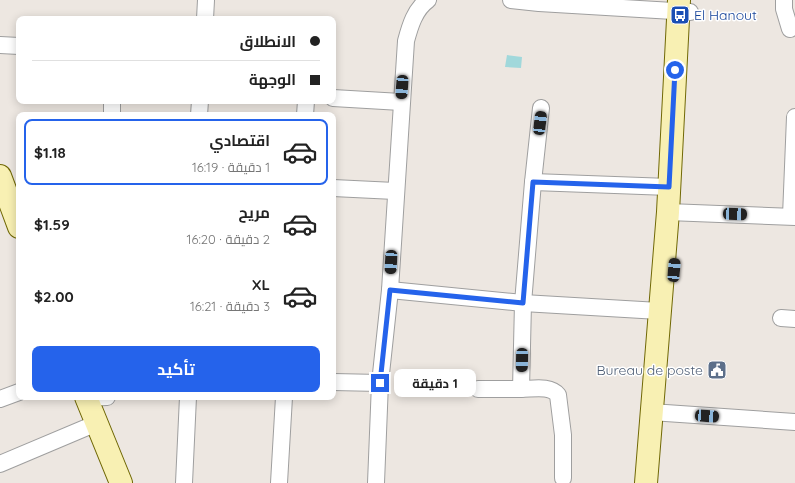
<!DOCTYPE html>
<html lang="ar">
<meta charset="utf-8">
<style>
:root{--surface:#fff;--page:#f6f6f6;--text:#222;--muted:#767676;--line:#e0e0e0;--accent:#2563eb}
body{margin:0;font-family:Quicksand,Cairo,sans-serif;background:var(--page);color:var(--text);direction:rtl;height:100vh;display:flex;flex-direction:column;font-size:15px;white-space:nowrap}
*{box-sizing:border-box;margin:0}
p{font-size:13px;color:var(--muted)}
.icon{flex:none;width:22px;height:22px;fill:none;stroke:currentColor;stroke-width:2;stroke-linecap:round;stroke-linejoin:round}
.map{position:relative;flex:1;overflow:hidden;direction:ltr}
.sheet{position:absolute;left:16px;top:112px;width:320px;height:288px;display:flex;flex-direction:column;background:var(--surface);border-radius:8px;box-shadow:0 2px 10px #0003;direction:rtl}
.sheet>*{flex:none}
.hud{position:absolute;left:16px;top:16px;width:320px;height:88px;border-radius:8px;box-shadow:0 2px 10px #0003;direction:rtl;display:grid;align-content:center;height:88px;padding:0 16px;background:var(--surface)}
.end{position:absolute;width:18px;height:18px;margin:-9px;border:5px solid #2563eb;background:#fff;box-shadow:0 0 0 2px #fff}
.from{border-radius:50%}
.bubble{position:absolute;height:28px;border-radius:8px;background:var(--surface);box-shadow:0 2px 10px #0003;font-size:13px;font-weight:700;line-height:28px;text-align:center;direction:rtl}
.car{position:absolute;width:12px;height:24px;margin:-12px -6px;border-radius:5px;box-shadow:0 0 3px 1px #0007;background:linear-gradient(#222 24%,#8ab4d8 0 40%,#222 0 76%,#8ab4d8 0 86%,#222 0)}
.hud b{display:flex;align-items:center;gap:14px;height:38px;font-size:15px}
.hud b+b{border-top:1px solid var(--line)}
.hud i{width:10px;height:10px;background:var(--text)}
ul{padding:7px 0 0;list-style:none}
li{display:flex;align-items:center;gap:12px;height:66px;margin:0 8px 6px;padding:0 8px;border:2px solid transparent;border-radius:8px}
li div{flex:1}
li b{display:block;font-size:15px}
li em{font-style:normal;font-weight:700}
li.selected{border-color:var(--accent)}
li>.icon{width:36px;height:36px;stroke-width:1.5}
.primary-button{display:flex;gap:8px;margin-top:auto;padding:8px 16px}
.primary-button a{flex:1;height:46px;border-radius:8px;background:var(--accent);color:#fff;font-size:16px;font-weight:700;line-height:46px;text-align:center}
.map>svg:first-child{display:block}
</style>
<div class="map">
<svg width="795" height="483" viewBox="0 0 795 483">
<rect width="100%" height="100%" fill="#ede7e1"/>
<polygon fill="#a1d8db" points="507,55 522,57 521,68 505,67"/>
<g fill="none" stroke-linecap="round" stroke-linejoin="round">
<g stroke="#9f9f9f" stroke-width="18">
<g id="street">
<polyline points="511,0 539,3 690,12"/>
<polyline points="784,0 784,9 790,29"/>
<polyline points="205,19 206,0"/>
<polyline points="0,45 19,46"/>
<polyline points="333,98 401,102"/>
<path d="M541,108L533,182L523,303L521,389C533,389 550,385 558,395L563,435V478"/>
<polyline points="112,115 112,101"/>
<polyline points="199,115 200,101"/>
<polyline points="305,115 306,101"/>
<polyline points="533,182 669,187"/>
<polyline points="333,188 395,191"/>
<polyline points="668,212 795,217"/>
<polyline points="791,216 795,117"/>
<polyline points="390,290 523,303 659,311"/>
<polyline points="781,318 795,319"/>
<polyline points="333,382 380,383"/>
<polyline points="478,389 521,389"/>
<polyline points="86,398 107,397"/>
<polyline points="0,399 19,392"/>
<polyline points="651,412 795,422"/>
<polyline points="0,464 97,423"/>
<polyline points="184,483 188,397"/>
<polyline points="279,483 284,397"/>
<path d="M376,483L380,383L390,290L406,41C410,26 415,9 428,0"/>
</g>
</g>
<g stroke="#706805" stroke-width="24">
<g id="secondary">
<polyline points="0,176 19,227"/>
<polyline points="86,397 121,483"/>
<polyline points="646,483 668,212 679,0"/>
</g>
</g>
<use href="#street" stroke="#fff" stroke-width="16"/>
<use href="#secondary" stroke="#f8f0b3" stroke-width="22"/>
</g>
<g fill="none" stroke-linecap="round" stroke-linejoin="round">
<polyline stroke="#2563eb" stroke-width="5" points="380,383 390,290 523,303 533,182 669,187 675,70"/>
</g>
<defs>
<g id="bus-square" transform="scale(1)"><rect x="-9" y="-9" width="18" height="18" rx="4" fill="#1a4fb4" stroke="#fff"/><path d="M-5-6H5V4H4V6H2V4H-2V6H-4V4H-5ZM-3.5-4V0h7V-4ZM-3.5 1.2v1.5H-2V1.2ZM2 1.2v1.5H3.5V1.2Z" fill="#fff"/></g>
<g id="civic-square" transform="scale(1)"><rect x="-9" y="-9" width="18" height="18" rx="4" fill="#5c6f8a" stroke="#fff"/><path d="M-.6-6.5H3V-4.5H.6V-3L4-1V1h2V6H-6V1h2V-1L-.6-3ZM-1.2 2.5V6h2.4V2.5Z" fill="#fff"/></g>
</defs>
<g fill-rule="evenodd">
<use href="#bus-square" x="680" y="15"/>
<use href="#civic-square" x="717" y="370"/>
</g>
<g text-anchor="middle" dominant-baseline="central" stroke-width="3" stroke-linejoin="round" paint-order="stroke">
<g font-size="14" fill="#164399" stroke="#fff" text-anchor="start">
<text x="694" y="15">El Hanout</text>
</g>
<g font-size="14" fill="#4e5e75" stroke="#fff" text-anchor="end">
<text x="703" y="370">Bureau de poste</text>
</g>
</g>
</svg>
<i class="end from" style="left:675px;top:70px"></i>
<i class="end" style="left:380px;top:383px"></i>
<div class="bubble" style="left:394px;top:369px;width:82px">1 دقيقة</div>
<i class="car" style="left:402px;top:87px;rotate:184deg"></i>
<i class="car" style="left:540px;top:123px;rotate:7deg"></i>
<i class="car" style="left:735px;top:214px;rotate:92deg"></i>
<i class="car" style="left:391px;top:262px;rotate:183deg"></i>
<i class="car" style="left:674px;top:270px;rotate:5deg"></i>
<i class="car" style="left:522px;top:360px;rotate:181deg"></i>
<i class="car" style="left:707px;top:416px;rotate:94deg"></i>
<div class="hud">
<b><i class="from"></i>الانطلاق</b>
<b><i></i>الوجهة</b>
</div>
<section class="sheet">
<ul>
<li class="selected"><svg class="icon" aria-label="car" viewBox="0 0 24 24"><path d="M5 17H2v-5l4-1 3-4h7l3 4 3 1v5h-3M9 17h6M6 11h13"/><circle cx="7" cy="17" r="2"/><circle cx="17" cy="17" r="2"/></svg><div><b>اقتصادي</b><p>1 دقيقة · 16:19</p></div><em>$1.18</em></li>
<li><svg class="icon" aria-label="car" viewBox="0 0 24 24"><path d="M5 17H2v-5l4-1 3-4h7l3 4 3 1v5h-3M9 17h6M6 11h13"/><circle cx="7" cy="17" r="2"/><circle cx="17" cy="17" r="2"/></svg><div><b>مريح</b><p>2 دقيقة · 16:20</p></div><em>$1.59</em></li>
<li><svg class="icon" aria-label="car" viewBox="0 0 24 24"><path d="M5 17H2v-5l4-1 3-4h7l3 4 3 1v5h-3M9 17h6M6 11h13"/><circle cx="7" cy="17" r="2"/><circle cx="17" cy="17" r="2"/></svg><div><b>XL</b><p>3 دقيقة · 16:21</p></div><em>$2.00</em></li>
</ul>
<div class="primary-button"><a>تأكيد</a></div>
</section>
</div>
